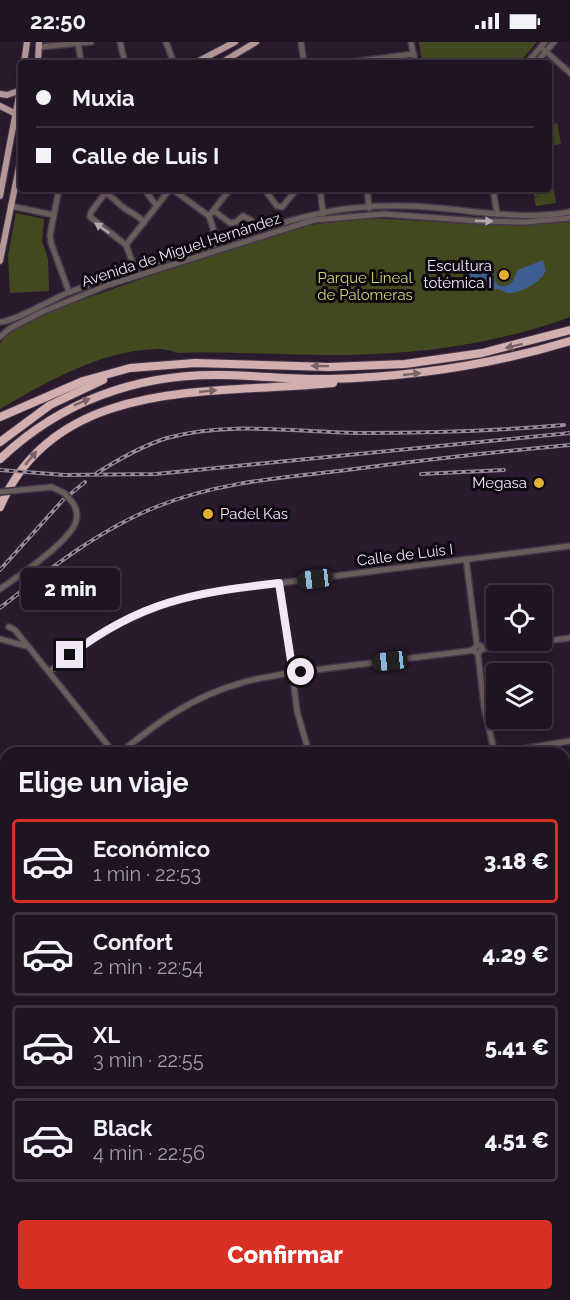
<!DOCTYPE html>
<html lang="es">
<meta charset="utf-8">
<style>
:root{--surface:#1f1422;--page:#2c212f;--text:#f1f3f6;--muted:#a19ea5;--line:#3c3340;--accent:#d93025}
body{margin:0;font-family:Raleway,sans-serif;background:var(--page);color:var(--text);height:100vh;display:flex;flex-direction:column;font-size:22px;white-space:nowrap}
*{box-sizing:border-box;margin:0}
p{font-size:20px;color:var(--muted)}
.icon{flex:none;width:33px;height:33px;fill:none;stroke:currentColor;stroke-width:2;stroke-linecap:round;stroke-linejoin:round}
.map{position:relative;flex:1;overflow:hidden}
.sheet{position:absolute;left:0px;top:705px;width:570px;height:554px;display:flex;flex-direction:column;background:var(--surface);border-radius:18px 18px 0 0;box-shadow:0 3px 15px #0003,0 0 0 2px var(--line)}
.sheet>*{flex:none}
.banner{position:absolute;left:18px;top:18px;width:534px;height:132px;border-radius:6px;box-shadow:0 3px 15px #0003,0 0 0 2px var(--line);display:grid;align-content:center;height:132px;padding:0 18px;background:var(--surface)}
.tools{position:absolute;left:486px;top:543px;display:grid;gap:12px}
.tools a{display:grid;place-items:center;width:66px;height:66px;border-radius:6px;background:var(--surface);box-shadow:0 3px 15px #0003,0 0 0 2px var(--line);font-size:30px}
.end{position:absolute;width:27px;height:27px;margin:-14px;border:8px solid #f2e7f5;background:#111;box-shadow:0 0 0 3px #111}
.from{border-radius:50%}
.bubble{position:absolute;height:42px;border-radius:6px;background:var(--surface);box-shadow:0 3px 15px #0003,0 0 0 2px var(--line);font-size:20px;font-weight:800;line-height:42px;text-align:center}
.car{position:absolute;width:18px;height:36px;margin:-18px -9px;border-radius:8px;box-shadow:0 0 4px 2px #0007;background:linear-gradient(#222 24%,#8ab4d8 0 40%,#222 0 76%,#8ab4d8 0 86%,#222 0)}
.banner b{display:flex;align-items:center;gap:21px;height:57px;font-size:22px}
.banner b+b{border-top:2px solid var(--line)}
.banner i{width:15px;height:15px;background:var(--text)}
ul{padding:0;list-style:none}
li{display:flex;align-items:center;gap:18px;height:84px;margin:0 12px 9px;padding:0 6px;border:3px solid var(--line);border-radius:6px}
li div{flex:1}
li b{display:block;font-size:22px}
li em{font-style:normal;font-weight:800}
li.current{border-color:var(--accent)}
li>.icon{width:54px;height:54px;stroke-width:1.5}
h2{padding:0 18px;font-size:27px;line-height:72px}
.primary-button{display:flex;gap:12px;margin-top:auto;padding:12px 18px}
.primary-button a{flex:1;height:69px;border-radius:6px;background:var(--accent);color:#fff;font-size:24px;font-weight:800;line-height:69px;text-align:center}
.status{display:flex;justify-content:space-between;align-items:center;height:42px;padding:0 30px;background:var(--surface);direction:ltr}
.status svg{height:16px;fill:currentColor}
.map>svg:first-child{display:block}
</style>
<div class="status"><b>22:50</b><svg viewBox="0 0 49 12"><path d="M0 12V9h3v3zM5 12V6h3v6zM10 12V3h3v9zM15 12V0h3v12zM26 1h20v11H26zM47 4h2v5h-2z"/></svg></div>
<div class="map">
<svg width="570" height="1258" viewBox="0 0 570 1258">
<rect width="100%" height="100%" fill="#291a2e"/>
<g fill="#42491f">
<polygon points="419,0 537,0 519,21 422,21"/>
<polygon points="557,81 561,102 549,104 549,83"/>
<polygon points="549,131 551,131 556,161 536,164 534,156 542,154 534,155 533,147 549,147"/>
<polygon points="16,171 44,177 42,199 48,217 49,249 10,251 8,213"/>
<path d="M363,176L508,183L570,179V275C500,301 423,312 349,313C292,314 235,309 178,311C171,309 163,306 156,307C99,309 47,340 0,367V302L6,293L17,286L53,268L144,236L303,184Z"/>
</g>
<path fill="#3e5e92" d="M543,218C544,222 547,228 544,232C539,241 521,250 511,251C506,252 503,248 497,247C486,246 475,252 465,244L468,232L482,223L493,225C493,238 496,250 512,241L518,228Z"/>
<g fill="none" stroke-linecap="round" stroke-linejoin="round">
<g stroke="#45374a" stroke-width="8">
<g id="minor">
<polyline points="78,0 81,21"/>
<polyline points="120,0 125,21"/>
<polyline points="166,0 174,21"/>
<polyline points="301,0 304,21"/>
<polyline points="411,0 415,21"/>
<polyline points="39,5 91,0"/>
<polyline points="541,5 570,31"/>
<polyline points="344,21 414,12"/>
<polyline points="527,21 545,0"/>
<polyline points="536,21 554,0"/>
<polyline points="59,147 50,193 51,201 69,250"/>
<polyline points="108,147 91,170 90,175 126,203 170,147"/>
<polyline points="144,147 156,163"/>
<polyline points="172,147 209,174 230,147"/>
<polyline points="264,147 277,164 282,165 297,147"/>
<polyline points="320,147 323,172"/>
<polyline points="367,147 369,166"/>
<polyline points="493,147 497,172"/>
<path d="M105,151C114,155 117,161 124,166C132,172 139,173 144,181"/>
<polyline points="11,164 54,173"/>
<polyline points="214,169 230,181 236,180 243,174 251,178"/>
<polyline points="209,174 218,201"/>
<polyline points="126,203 135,227"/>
<path d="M0,280C15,280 53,256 70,250C118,231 168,217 217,202C249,192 280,180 313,173C351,163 400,162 439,166C482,170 526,178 570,170"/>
<polyline points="0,295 9,287 42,270 108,243 314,178 384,172 479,179 525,180 570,176"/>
<polyline points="21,448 52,445 64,451"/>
<polyline points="466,517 477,603"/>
<polyline points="279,541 292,625"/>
<path d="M0,547C19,534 71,499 76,479C78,472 76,466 73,461"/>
<polyline points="9,585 15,588 114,711"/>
<polyline points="0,597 26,604"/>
<polyline points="473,608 478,612 482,607 570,596"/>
<polyline points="478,612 484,665 494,708"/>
<path d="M49,630C99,589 145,563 210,550L570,504"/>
<polyline points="298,630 468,609 473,608 477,603 481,604 482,607"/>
<polyline points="293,636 297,669 309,711"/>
<path d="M120,711C159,679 192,655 241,641C256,636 272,635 287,631"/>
<polyline points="498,711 570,699"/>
<polyline points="564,884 570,889"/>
<polyline points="564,918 570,914"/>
<polyline points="564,949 570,967"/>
<polyline points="564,973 570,972"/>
<polyline points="0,1056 6,1071"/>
<polyline points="564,1121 570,1119"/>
<polyline points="564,1127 570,1146"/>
<polyline points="564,1217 570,1215"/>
<polyline points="315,1252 320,1258"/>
<polyline points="424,1252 432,1258"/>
<polyline points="448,1252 456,1258"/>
<polyline points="24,1258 25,1252"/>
<polyline points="467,1258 469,1252"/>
</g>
</g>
<g stroke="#45374a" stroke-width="8">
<g id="major">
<polyline points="24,21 27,0"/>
<polyline points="38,21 39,0"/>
<polyline points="195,21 235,0"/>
<polyline points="221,21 256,0"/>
<polyline points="0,52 7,53 21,48"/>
<polyline points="0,64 16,72 21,73"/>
<polyline points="0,154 21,43"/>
<polyline points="0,219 21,115"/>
<polyline points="564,809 570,807"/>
<polyline points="564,814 570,812"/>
<polyline points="0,1011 6,1009"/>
</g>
</g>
<g stroke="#45374a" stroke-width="10">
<g id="highway">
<polyline points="0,375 83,339 130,326 195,321 329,325 405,322 482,311 570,288"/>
<polyline points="0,400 50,363 103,338"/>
<path d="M0,417C60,360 136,332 219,333C255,333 292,338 328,337C410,335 491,323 570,299"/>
<path d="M0,465C57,333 214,353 333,341"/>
<polyline points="0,880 6,899"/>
<polyline points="0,918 6,935"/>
<polyline points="231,1252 236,1258"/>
<polyline points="248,1252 253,1258"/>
</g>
</g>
<use href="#minor" stroke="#6b5c5c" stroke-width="5"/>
<use href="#major" stroke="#b59797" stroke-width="6"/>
<use href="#highway" stroke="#d3aeae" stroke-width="8"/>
<g stroke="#958899" stroke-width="4">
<g id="rail">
<polyline points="0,428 65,433 156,432 570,391"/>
<path d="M97,431C119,417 142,404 167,396C229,379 294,390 358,391C427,391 496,389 564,383"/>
<polyline points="421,432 504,428"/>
<polyline points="0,528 63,458 85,440"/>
<path d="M0,566C49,527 99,488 156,465C215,441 277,436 339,429C416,419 493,410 570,403"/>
<polyline points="0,1110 6,1130"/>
<polyline points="10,1258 11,1252"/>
</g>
</g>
<use href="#rail" stroke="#0e0810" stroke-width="1.5" stroke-dasharray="4.5" stroke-linecap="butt"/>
<g stroke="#45374a" stroke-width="8" stroke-linecap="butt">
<g id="minor-bridge">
<polyline points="0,450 21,448"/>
<polyline points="64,451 73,461"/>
</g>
</g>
<use href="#minor-bridge" stroke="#6b5c5c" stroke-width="5"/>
</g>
<defs><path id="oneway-solid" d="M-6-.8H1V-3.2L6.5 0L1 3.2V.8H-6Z" transform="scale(1.5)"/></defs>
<g fill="#b5a8b0">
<use href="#oneway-solid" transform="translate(484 179) rotate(1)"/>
<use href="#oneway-solid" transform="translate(102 186) rotate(-144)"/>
</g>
<g fill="#7a6367">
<use href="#oneway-solid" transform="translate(514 304) rotate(166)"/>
<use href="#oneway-solid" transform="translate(320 324) rotate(-179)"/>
<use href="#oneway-solid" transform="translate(412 332) rotate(-6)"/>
<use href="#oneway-solid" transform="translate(208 349) rotate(-6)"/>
<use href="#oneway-solid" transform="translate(82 360) rotate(-24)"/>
<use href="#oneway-solid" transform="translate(31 416) rotate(-50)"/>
</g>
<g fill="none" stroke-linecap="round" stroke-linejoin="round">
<path stroke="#f2e7f5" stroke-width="8" d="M70,613C141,559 193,551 279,541L292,625L297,627L298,630H301"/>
</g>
<g fill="#e1af34" stroke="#0e0810" stroke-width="2">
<circle cx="504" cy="233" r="6"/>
<circle cx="539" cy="441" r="6"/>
<circle cx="208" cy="472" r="6"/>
</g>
<g text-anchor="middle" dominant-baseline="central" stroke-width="6" stroke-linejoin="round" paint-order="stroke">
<g font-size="15" fill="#f2e7f5" stroke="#0e0810">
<text transform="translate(181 208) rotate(-18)">Avenida de Miguel Hernández</text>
<text transform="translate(405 513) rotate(-7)">Calle de Luis I</text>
</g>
<g font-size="15" fill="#f2e7f5" stroke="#0e0810" text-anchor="end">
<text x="492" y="224">Escultura<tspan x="492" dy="17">totémica I</tspan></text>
<text x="527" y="441">Megasa</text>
<text x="220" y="472" text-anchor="start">Padel Kas</text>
</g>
<g font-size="15" fill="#c6d776" stroke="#0e0810">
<text x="365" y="236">Parque Lineal<tspan x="365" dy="17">de Palomeras</tspan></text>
</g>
</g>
</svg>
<div class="tools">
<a><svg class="icon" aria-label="locate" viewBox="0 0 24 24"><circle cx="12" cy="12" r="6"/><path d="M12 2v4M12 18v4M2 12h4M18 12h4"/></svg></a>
<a><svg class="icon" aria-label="layers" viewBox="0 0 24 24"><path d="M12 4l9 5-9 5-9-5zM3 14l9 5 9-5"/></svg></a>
</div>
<i class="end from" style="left:301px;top:630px"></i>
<i class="end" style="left:70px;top:613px"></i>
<div class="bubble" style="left:21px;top:526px;width:99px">2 min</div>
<i class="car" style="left:315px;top:537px;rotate:263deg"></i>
<i class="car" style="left:390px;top:619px;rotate:264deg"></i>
<div class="banner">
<b><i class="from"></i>Muxia</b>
<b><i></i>Calle de Luis I</b>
</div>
<section class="sheet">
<h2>Elige un viaje</h2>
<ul>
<li class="current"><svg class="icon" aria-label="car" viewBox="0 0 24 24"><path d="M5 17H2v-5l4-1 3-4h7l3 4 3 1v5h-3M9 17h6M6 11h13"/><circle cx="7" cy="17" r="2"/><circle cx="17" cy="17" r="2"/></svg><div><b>Económico</b><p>1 min · 22:53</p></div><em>3.18 €</em></li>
<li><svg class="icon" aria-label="car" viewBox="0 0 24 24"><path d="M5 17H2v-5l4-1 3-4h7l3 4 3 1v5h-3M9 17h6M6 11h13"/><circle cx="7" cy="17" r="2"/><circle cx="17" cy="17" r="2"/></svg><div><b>Confort</b><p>2 min · 22:54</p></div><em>4.29 €</em></li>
<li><svg class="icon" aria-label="car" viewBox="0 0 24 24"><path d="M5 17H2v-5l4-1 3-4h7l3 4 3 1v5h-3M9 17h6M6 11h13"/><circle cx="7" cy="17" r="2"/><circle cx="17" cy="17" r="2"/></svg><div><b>XL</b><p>3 min · 22:55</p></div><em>5.41 €</em></li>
<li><svg class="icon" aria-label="car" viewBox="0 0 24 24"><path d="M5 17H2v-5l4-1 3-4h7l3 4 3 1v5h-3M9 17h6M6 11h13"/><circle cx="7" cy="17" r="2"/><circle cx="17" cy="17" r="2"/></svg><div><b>Black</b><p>4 min · 22:56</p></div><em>4.51 €</em></li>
</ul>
<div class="primary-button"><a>Confirmar</a></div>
</section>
</div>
